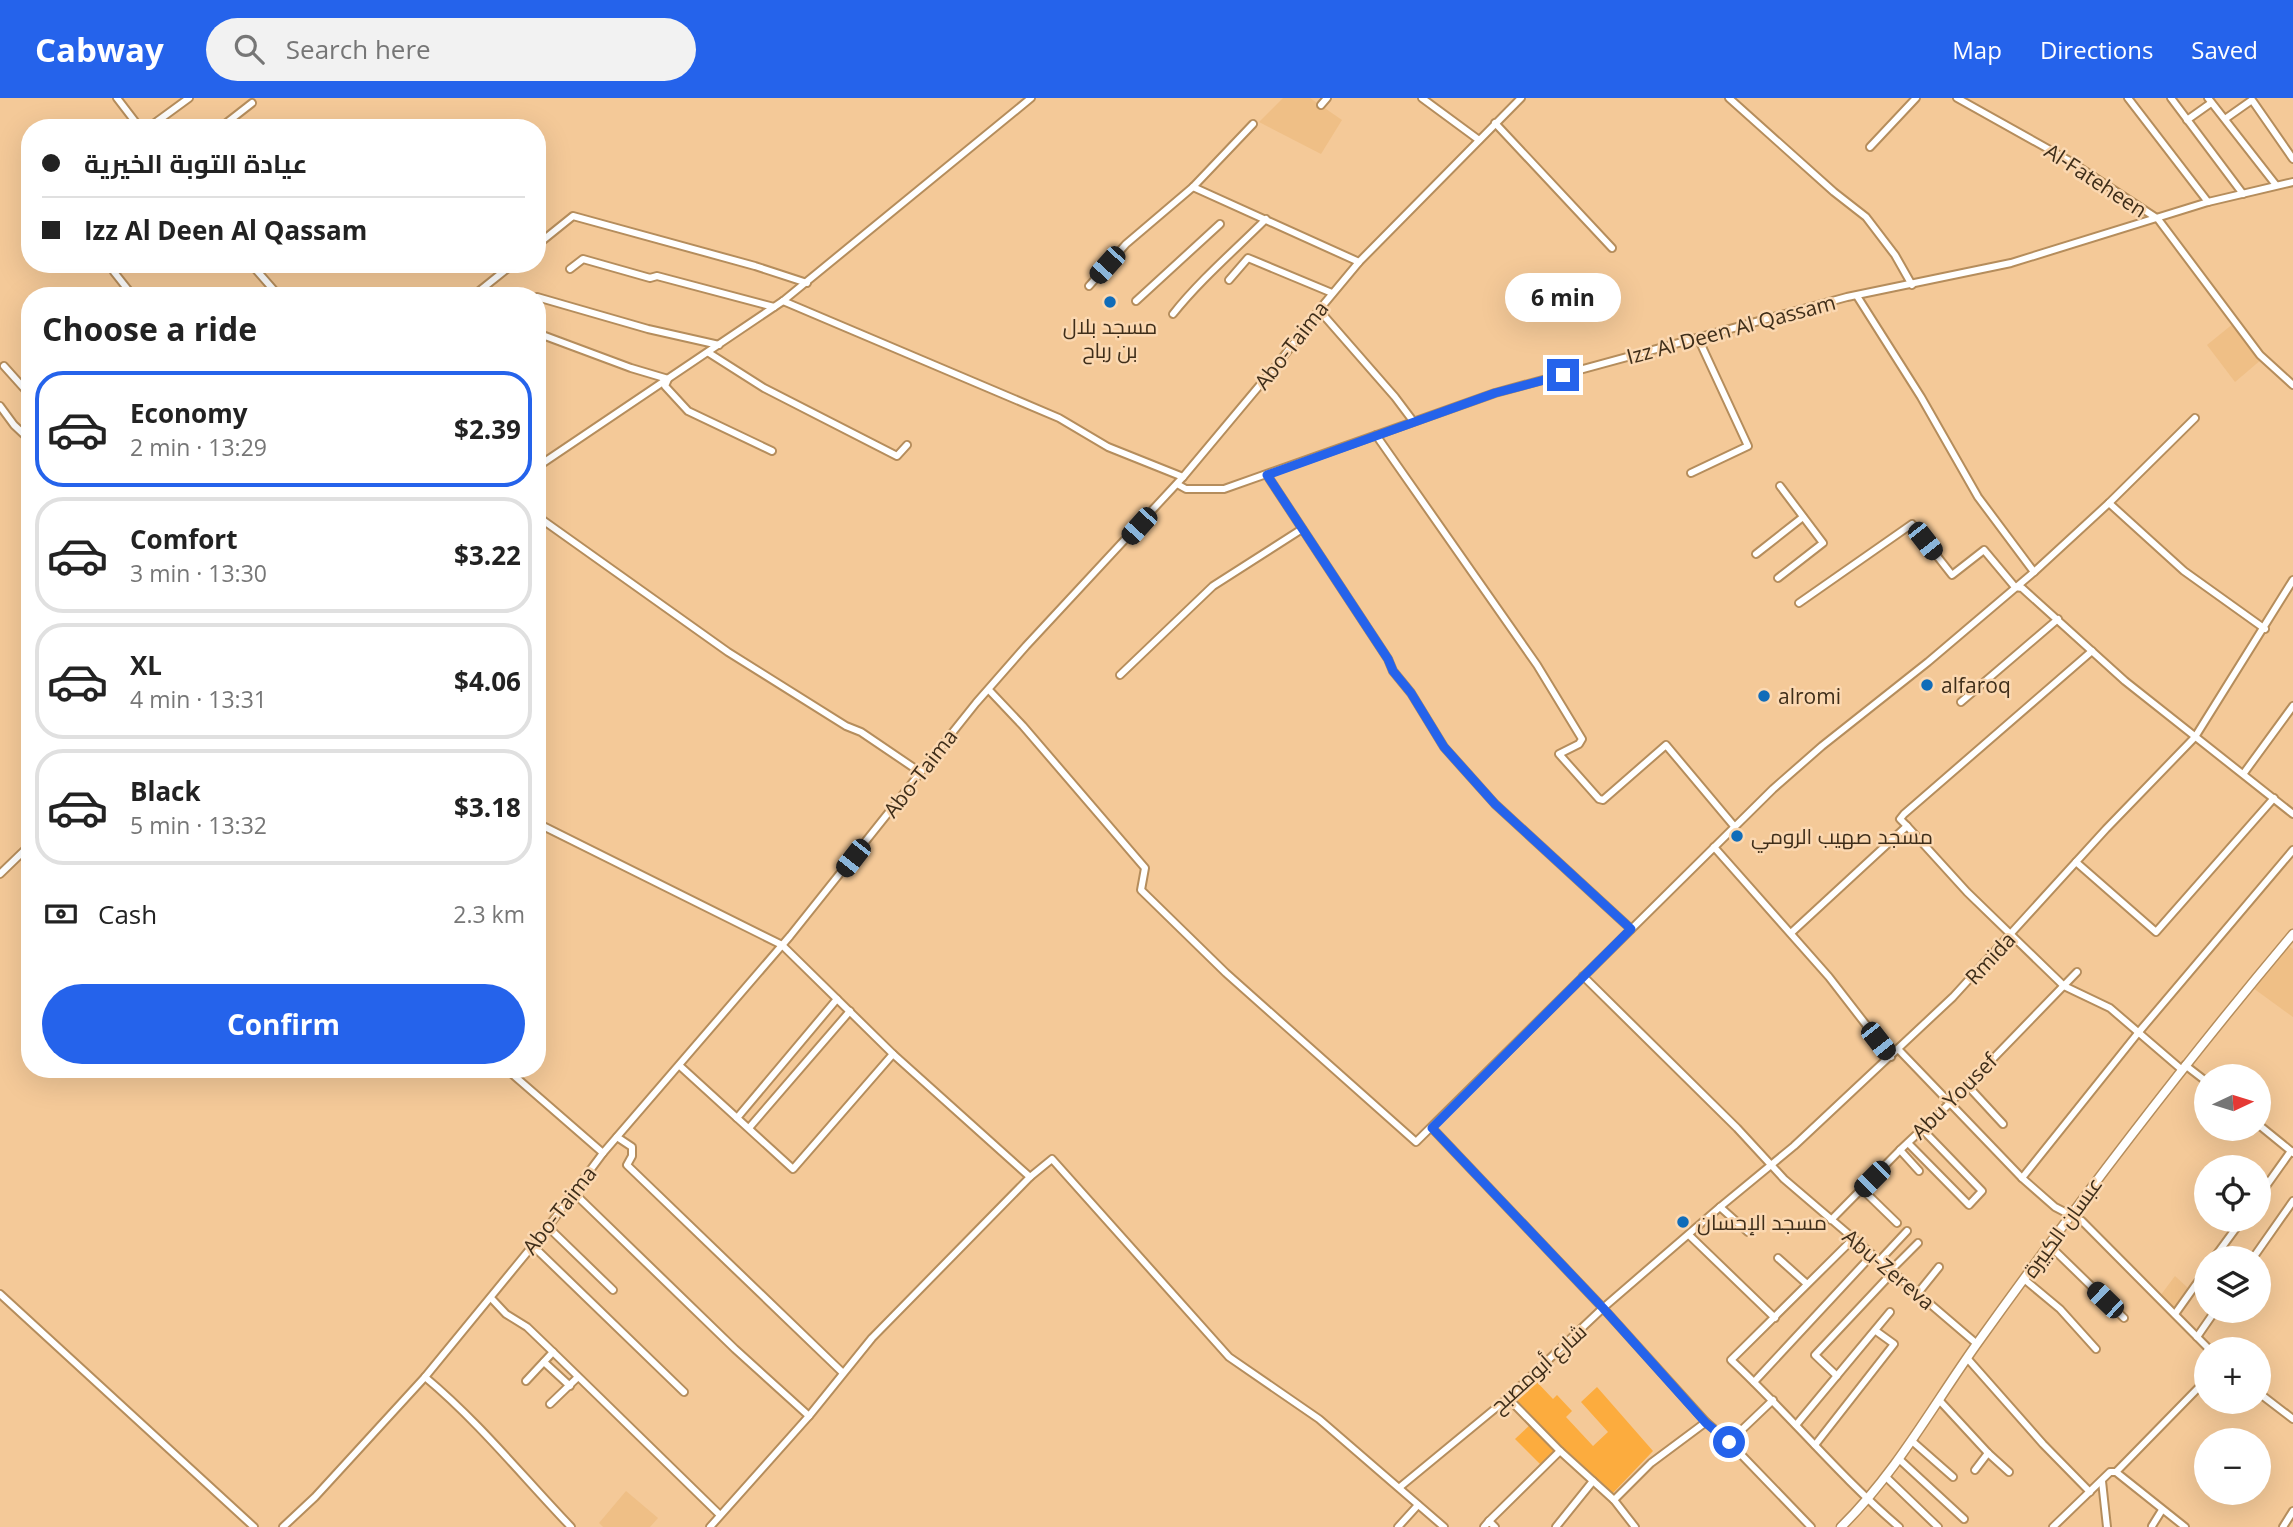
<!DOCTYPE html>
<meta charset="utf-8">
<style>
:root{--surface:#fff;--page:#f2f2f2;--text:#222;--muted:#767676;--line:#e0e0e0;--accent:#2563eb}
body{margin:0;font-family:"Open Sans",Cairo,sans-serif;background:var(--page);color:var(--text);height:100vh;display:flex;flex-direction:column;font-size:26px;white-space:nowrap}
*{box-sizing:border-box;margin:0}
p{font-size:23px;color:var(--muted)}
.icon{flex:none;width:38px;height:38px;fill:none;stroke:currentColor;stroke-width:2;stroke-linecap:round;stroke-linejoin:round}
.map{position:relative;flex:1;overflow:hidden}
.sheet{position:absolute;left:21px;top:189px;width:525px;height:791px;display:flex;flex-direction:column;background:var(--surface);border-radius:28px;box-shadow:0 7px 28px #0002}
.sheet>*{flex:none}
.guide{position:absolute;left:21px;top:21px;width:525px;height:154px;border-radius:28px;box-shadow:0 7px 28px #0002;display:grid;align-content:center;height:154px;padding:0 21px;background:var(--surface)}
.needle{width:46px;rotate:86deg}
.buttons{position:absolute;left:2194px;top:966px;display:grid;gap:14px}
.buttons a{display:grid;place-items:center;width:77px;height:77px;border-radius:50%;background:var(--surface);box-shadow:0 7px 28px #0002;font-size:35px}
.end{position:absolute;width:32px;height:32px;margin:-16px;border:9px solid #2563eb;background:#fff;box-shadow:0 0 0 4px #fff}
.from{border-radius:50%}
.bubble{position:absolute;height:49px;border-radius:24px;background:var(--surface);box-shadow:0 7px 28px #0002;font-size:23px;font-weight:700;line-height:49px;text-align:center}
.car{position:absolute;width:21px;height:42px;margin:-21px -10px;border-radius:9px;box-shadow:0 0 5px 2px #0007;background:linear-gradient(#222 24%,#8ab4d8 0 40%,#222 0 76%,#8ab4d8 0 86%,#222 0)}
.guide b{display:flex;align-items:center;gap:24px;height:66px;font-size:26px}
.guide b+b{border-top:2px solid var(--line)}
.guide i{width:18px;height:18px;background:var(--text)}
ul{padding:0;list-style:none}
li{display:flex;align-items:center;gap:21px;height:116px;margin:0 14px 10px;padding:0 7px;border:4px solid var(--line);border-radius:28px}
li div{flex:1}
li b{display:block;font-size:26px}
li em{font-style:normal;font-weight:700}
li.current{border-color:var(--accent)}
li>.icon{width:63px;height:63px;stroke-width:1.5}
h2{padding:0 21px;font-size:32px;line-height:84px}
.pay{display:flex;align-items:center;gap:18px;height:77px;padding:0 21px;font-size:26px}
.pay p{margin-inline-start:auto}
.primary-button{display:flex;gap:14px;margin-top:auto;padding:14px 21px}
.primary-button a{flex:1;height:80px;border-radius:42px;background:var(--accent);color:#fff;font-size:28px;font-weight:700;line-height:80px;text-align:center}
header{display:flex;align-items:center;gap:42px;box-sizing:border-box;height:98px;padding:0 35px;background:var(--accent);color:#fff}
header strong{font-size:33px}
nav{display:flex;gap:38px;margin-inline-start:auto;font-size:24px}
.search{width:490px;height:63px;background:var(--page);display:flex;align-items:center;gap:18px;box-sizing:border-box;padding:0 24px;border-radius:38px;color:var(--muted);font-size:26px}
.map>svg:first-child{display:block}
</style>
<header>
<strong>Cabway</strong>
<div class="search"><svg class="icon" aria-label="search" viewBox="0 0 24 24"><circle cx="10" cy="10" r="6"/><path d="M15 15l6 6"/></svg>Search here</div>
<nav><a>Map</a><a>Directions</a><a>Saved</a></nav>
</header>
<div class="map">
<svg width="2293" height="1429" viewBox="0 0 2293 1429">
<rect width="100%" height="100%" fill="#f4c998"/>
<g fill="#efbf86">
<polygon points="1283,0 1310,0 1342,22 1321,56 1259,24"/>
<polygon points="2234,225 2262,261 2235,284 2207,247"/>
<polygon points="2287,847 2293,851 2293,919 2253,890"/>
<polygon points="2175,1178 2189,1191 2175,1211 2160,1198"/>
<polygon points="626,1393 658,1420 650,1429 603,1429 599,1425"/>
</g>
<g fill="#fcac3e">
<polygon points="1534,1281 1553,1301 1557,1297 1572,1313 1566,1319 1593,1348 1608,1334 1581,1304 1597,1289 1653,1353 1611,1397 1558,1350 1513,1301"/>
<polygon points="1531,1326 1555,1352 1555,1357 1543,1369 1515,1341"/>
</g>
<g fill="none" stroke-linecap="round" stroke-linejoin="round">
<g stroke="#b58d5c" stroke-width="10">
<g id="minor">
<polyline points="117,0 140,30"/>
<polyline points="1422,0 1479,42"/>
<polyline points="1729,0 1834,94 1866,119 1895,157 1912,187"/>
<polyline points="1957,0 2068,62 2158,121 2260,257 2293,287"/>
<polyline points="2128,0 2208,104"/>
<polyline points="2171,0 2243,96"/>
<polyline points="2208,0 2276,87"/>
<polyline points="1321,7 1327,0"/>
<polyline points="2225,21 2252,2 2293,61"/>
<polyline points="2187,22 2211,5"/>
<polyline points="1495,25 1612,150"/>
<polyline points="148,30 189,0"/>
<polyline points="220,30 252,5"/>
<polyline points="1870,49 1916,0"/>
<polyline points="1193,89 1359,164"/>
<polyline points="537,147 573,118 755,168 807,185"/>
<polyline points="251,166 279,198"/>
<polyline points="570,171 583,161 650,180 657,178 774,209"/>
<polyline points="114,174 133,198"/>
<polyline points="1229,182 1248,160 1332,195"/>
<polyline points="1089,188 1126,146 1193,89 1253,26"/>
<polyline points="473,198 513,166"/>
<polyline points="1857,198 1921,299 1978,399 2034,474"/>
<polyline points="537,199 648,231 719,247"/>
<polyline points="783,203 1059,320 1108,349 1183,379"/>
<polyline points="1136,203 1220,126"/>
<polyline points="1319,212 1395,299 1413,323"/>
<path d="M1173,216C1200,182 1235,152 1266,121"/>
<polyline points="537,235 631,270 668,281 665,288 688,313 772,353"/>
<polyline points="709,255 764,290 897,358 907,347"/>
<polyline points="4,268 30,297"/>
<polyline points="0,308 14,327 30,342"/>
<polyline points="1376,337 1537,567 1582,641 1579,646 1559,656 1599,701 1603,702 1666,647 1734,728"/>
<polyline points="537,369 783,203 1031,0"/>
<polyline points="1691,375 1748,348 1698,240"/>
<polyline points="1267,377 1388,561 1393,573 1411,595 1444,649 1495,706 1631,831"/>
<polyline points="1177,386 1186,391 1224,391 1495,295 1847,199 2011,165 2208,104 2293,84"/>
<polyline points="2109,405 2184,473 2265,531"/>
<polyline points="537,418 728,554 846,628 861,634 920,674"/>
<polyline points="1756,456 1803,419"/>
<polyline points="1778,480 1823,445 1780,388"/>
<polyline points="1799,505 1912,426 1952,477 1984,452 2015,489 2022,490 2125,583 2293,716"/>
<polyline points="1120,577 1213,488 1302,431"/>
<polyline points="989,592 1023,628 1145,770 1141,792 1226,875 1416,1044 1773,691 1822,648 1928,564 2034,474 2109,405 2195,320"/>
<polyline points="1961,604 2058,521"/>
<polyline points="2244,675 2293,608"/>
<polyline points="537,725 782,847 893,956 1030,1079 1052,1061 1229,1259 1319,1321 1444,1429"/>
<polyline points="1907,728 1900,721 1904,716 2092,553"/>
<polyline points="1714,749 1829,879 1891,959"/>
<polyline points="2076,764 2156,834 2274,700"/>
<polyline points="0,776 30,747"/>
<polyline points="1791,835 1907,728 1967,794 2064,888 2110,910 2181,971"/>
<polyline points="1583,878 1737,1030 1784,1081 1977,1246"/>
<polyline points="1899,952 2022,1080 2055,1109 2082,1123 2209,1251"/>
<polyline points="2185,967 2207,984"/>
<polyline points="680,968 793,1071 893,956"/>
<polyline points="503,971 511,975 603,1055"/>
<polyline points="1967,987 2003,1026"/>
<polyline points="737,1020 837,901"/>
<polyline points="2259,1027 2291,1053"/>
<polyline points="749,1030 850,913"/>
<polyline points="1432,1030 1603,1210 1706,1324 1729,1344 1811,1429"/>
<polyline points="617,1039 632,1049 632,1058 627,1067 843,1275"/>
<polyline points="1908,1045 1969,1107 1982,1093 1922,1031"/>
<polyline points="1900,1052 1919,1073"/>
<polyline points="2022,1080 2138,935 2293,752"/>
<polyline points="1862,1091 1897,1125"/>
<polyline points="573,1094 735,1251 809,1318"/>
<polyline points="2259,1098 2291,1053 2293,1055"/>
<polyline points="1720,1109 1748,1134"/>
<polyline points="1831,1122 1900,1052 1949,1006 2077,874"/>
<polyline points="548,1129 613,1192"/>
<polyline points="1689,1137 1775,1220"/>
<path d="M1853,1141L1731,1262C1789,1316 1839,1378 1899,1429"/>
<polyline points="532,1147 684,1294"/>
<polyline points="2049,1147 2124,1220"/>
<polyline points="1778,1160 1807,1186"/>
<polyline points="2214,1160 2242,1122"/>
<polyline points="2253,1160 2293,1103"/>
<polyline points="1879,1163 1907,1133"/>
<polyline points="1891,1172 1918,1145"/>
<polyline points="2024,1181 2060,1211 2096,1251"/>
<polyline points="1918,1195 1939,1169"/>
<polyline points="0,1196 254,1429"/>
<polyline points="491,1200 506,1216 527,1229 553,1254 526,1283"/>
<polyline points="2175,1216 2207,1171"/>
<polyline points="2197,1239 2215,1213"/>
<polyline points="553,1254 720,1417"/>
<polyline points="1967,1260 2043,1346 2090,1394"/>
<polyline points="544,1264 570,1288"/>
<polyline points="1837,1278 1815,1257 1893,1174"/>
<path d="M425,1279C479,1324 523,1379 571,1429"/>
<polyline points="1754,1284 1872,1157"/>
<polyline points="2259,1295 2293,1321"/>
<polyline points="1508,1300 1560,1353 1614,1402 1635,1429"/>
<polyline points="1940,1303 1988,1355 2009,1374"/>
<polyline points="550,1306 578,1279"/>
<polyline points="1796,1327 1890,1214"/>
<polyline points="1912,1343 1953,1379"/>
<polyline points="1729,1344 1773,1302"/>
<polyline points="1815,1347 1894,1246 1876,1233"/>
<polyline points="1899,1361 1964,1421"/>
<polyline points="1975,1372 1988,1355"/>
<polyline points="2116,1374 2185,1429"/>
<polyline points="1886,1379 1938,1429"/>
<polyline points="2102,1383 2107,1429"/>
<polyline points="1400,1389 1508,1300 1603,1210 1720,1109 1794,1048 1953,899 2106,731 2195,639 2293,482"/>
<polyline points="1614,1402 1651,1365 1706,1324"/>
<polyline points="1489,1423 1560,1353"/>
<polyline points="2152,1428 2162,1412"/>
<polyline points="283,1429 315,1399 425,1279 548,1129 603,1055 790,838 976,605 1026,548 1183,379 1280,263 1319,212 1359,164 1521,0"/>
<polyline points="710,1429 809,1318 872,1240 1030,1079"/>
<polyline points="1398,1429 1418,1407"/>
<polyline points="1484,1429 1489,1423 1495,1429"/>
<polyline points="1556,1429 1593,1383"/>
<polyline points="2053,1429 2110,1374 2116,1374 2207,1281"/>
<polyline points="2283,1429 2293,1413"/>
</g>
</g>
<g stroke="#b58d5c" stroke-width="11">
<path id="major" d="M1841,1429C1896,1375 1932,1309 1976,1247C2077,1106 2181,969 2293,836"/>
</g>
<use href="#minor" stroke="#fff" stroke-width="6"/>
<use href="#major" stroke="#fff" stroke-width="8"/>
</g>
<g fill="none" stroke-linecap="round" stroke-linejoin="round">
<polyline stroke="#2563eb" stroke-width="9" points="1563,277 1495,295 1267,377 1388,561 1393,573 1411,595 1444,649 1495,706 1631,831 1432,1030 1603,1210 1706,1325 1729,1344"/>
</g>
<g fill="#106cb9" stroke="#fbd8b1" stroke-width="2.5">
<circle cx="1110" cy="204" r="7"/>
<circle cx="1927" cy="587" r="7"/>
<circle cx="1764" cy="598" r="7"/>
<circle cx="1737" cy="738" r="7"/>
<circle cx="1683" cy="1124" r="7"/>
</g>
<g text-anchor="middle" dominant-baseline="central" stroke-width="5" stroke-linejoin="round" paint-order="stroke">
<g font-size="21" fill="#3f2e1a" stroke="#fbd8b1">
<text transform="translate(2096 82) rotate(33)">Al-Fateheen</text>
<text transform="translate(1731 231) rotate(-15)">Izz Al Deen Al Qassam</text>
<text transform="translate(1291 247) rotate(-52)">Abo-Taima</text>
<text transform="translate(920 675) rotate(-52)">Abo-Taima</text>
<text transform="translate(1990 860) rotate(-47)">Rmida</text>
<text transform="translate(1954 998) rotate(-45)">Abu Yousef</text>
<text transform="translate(559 1112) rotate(-52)">Abo-Taima</text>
<text transform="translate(2062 1129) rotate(-54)">عبسان الكبيرة</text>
<text transform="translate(1889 1171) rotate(40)">Abu-Zereva</text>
<text transform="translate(1538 1270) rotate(-42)">شارع أبومصبح</text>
</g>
<g font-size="21" fill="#3f2e1a" stroke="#fbd8b1" text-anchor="start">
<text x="1110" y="228" text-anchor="middle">مسجد بلال<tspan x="1110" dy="24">بن رباح</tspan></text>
<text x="1941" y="587">alfaroq</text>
<text x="1778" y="598">alromi</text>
<text x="1751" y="738">مسجد صهيب الرومي</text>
<text x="1697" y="1124">مسجد الإحسان</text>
</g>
</g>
</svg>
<div class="buttons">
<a><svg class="needle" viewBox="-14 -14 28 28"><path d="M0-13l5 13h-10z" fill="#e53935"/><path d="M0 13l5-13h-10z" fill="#767676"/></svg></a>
<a><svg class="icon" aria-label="locate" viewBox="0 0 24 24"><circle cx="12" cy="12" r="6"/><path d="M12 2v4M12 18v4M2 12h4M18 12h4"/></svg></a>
<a><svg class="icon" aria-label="layers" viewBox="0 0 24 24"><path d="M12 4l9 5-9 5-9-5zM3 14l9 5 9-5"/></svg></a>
<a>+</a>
<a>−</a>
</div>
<i class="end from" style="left:1729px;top:1344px"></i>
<i class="end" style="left:1563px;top:277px"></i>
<div class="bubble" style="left:1505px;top:175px;width:116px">6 min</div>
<i class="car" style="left:1107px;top:167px;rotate:222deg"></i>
<i class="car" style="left:1139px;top:428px;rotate:222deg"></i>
<i class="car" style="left:1925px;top:443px;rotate:142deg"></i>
<i class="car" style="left:853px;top:760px;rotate:218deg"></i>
<i class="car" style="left:1878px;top:943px;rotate:142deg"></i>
<i class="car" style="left:1872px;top:1081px;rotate:225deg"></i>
<i class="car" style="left:2105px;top:1202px;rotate:314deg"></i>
<div class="guide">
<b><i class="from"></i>عيادة التوبة الخيرية</b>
<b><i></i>Izz Al Deen Al Qassam</b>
</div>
<section class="sheet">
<h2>Choose a ride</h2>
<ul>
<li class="current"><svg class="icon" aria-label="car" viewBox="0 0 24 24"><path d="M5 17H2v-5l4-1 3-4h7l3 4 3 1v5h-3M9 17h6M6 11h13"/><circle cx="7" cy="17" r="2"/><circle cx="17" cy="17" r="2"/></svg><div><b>Economy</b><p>2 min · 13:29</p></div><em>$2.39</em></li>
<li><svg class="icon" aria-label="car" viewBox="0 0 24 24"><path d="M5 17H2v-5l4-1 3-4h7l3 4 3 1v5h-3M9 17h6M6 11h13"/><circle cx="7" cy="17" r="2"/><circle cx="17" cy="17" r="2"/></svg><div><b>Comfort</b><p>3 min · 13:30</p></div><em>$3.22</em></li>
<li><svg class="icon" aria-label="car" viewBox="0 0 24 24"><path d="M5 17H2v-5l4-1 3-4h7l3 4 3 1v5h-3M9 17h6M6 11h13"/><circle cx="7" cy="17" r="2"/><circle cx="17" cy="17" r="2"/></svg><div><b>XL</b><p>4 min · 13:31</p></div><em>$4.06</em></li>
<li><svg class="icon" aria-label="car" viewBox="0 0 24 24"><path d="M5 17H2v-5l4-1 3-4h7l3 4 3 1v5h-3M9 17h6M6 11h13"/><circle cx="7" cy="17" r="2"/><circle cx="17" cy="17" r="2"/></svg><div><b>Black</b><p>5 min · 13:32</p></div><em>$3.18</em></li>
</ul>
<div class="pay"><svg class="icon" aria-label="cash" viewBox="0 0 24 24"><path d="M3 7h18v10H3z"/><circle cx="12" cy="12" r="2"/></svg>Cash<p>2.3 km</p></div>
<div class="primary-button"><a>Confirm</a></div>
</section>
</div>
